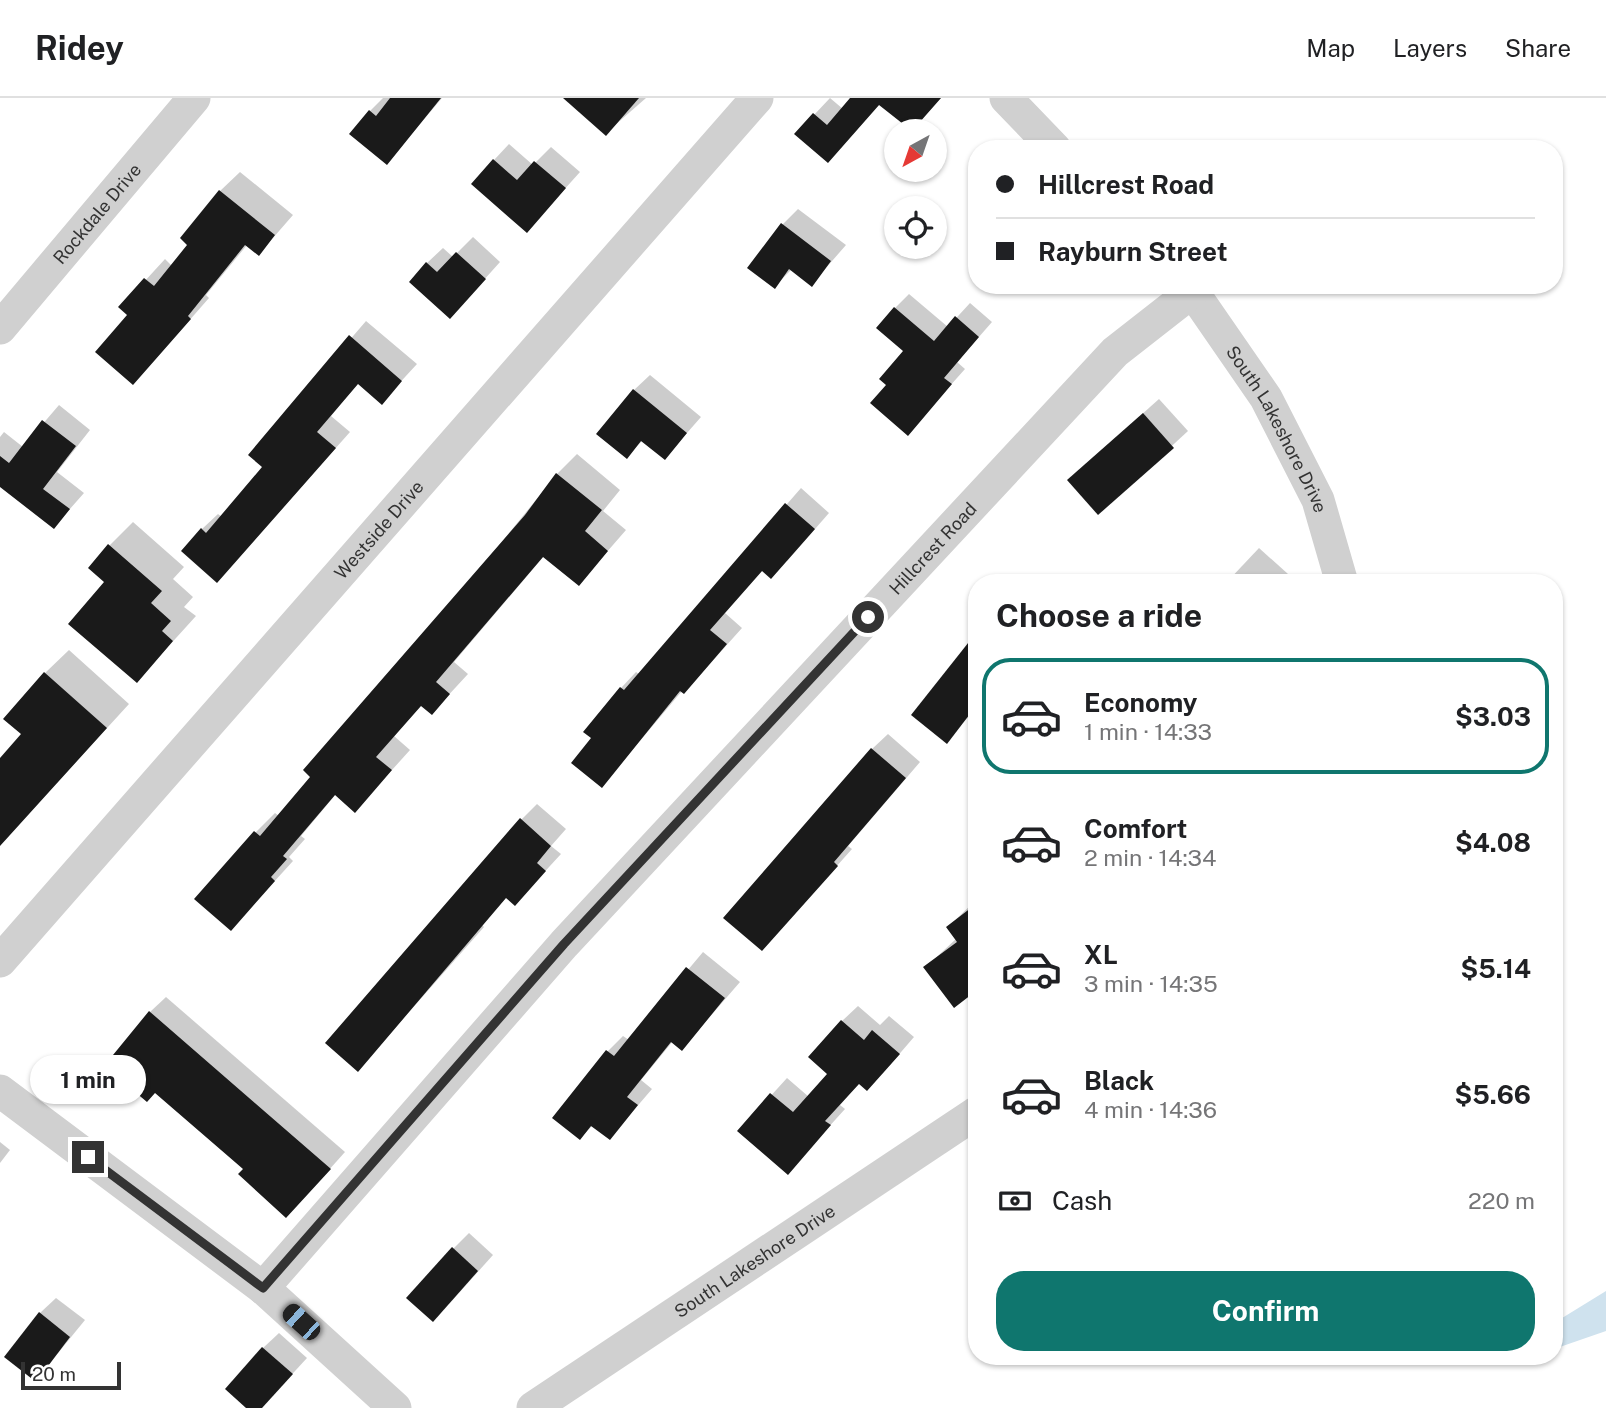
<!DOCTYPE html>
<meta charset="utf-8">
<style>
:root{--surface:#fff;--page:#f6f6f6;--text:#202124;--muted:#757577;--line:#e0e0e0;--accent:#0f766e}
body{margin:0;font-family:"Public Sans",sans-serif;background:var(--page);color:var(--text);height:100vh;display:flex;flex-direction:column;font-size:26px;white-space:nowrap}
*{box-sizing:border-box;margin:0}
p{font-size:23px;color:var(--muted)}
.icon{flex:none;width:38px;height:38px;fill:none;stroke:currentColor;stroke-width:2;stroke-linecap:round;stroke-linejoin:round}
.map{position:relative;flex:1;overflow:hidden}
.drawer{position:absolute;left:968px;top:476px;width:595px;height:791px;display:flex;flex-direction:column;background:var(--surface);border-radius:28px;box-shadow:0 2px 5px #0004}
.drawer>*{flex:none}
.guide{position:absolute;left:968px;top:42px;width:595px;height:154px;border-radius:28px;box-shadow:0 2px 5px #0004;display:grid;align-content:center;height:154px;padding:0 28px;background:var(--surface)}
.needle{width:46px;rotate:220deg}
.fabs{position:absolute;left:884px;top:21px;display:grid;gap:14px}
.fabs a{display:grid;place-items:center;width:63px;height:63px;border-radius:50%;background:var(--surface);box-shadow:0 2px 5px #0004;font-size:35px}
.scale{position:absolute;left:21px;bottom:18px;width:100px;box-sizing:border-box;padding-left:7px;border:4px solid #333;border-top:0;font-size:19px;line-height:24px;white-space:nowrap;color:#333;-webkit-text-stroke:5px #fff;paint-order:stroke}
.end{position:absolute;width:32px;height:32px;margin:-16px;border:9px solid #333;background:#fff;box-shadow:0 0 0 4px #fff}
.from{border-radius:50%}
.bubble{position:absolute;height:49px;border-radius:24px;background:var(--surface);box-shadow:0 2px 5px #0004;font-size:23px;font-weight:700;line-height:49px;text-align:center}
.car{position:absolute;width:21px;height:42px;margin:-21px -10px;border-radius:9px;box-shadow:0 0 5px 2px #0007;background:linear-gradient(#222 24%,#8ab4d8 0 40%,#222 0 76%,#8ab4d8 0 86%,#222 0)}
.guide b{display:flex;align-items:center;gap:24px;height:66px;font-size:26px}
.guide b+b{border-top:2px solid var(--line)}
.guide i{width:18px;height:18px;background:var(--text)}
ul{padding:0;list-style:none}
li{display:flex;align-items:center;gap:21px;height:116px;margin:0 14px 10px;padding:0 14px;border:4px solid transparent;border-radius:28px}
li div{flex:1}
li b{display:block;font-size:26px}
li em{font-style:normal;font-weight:700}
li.selected{border-color:var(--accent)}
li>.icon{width:63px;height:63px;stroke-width:1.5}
h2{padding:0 28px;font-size:32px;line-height:84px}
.pay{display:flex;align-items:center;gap:18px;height:77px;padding:0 28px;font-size:26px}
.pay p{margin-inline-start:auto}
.cta{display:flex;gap:14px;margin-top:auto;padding:14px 28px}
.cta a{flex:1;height:80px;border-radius:28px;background:var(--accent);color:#fff;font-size:28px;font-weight:700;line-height:80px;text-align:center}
header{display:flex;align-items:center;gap:42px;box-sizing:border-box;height:98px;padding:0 35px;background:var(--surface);border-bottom:2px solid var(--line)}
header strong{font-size:33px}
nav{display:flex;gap:38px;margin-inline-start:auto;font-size:24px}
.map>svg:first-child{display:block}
</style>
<header>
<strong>Ridey</strong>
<nav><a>Map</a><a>Layers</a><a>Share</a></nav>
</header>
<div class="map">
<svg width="1606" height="1310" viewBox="0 0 1606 1310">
<rect width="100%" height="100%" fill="#fff"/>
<polygon fill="#cfe2ee" points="1606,1193 1606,1233 1554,1251 1554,1225"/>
<g fill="#0003">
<polygon points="383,0 442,0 387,65 370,13"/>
<polygon points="582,0 646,0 606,35"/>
<polygon points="830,0 843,11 853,0 941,0 911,33 880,6 843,47 797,35"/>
<polygon points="509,46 533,67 551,49 580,74 527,133 494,62"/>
<polygon points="240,74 293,117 259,156 247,147 206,197 209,200 152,265 130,217 121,209 165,161 172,168 189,146 220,93"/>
<polygon points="798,111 846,147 812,186 792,171 775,188 783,126"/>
<polygon points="473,139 500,164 465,203 427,165 443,150 453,159"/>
<polygon points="909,196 948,229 970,205 992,224 957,264 965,271 908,335 888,287 905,252 895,210"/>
<polygon points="366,223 417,266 382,304 359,284 331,318 350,334 232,467 202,431 218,416 222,419 265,369 251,357"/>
<polygon points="650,277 701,319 665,360 643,342 627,358 634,292"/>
<polygon points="1159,301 1188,333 1099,415 1085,367"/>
<polygon points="59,307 90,332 57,374 84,395 54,429 0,387 0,339 4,334 23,349"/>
<polygon points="577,356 620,392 603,413 626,432 579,486 544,458 454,564 468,576 432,615 422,606 394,638 410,652 355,713 336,696 301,738 305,741 289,759 293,763 231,831 196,801 256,734 275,715 279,718 557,376"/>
<polygon points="801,390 829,415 787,463 763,472 725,515 742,530 699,578 682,593 602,688 593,640 621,590 636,574 639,576"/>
<polygon points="133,424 184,469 173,481 193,499 184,509 196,518 137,583 107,484 109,448"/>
<polygon points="1259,450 1298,485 1226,485"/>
<polygon points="976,539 976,610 947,643 971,545"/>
<polygon points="69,552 129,606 0,747 0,663 23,636 45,575"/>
<polygon points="888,636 920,664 848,748 852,751 777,835 872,651"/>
<polygon points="537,706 566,731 551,748 561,756 515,806 507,798 482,827 484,829 358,972 521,722"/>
<polygon points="976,802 976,891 954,908 926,869 957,840 948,829"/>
<polygon points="703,854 740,884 682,951 673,943 641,982 652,991 610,1040 593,1027 580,1040 555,1020 608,953 623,938 629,942"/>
<polygon points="166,899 345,1054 302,1102 150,914"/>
<polygon points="858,908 880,927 889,918 914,939 883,975 860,984 840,1007 845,1011 788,1074 739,1033 787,980 809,999 829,976 842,923"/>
<polygon points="0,1044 10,1052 0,1065"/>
<polygon points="469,1135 493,1157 449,1206 453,1151"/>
<polygon points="56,1200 85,1222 36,1282 40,1215"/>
<polygon points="279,1235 307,1260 261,1310 249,1310 263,1250"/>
</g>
<g fill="#1a1a1a">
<polygon points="390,0 441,0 387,67 349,36 369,12 376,18"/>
<polygon points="563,0 639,0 606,38"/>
<polygon points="850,0 941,0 912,33 879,7 828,65 794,36 813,15 827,27"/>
<polygon points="493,61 517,82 534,63 566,90 527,135 471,86"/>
<polygon points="219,92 275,137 259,158 245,147 188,218 191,221 133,287 95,254 127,217 118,209 144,180 154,188 187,147 180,140"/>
<polygon points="781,125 831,163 812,189 789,171 775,191 747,170"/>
<polygon points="456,154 486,181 450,221 409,184 426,164 437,174"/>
<polygon points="894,209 934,243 955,218 979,239 944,280 952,286 908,338 870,305 886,287 879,281 903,253 876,230"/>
<polygon points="349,237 402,283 382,307 358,286 317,334 336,350 217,485 181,453 201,430 206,435 262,369 248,357"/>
<polygon points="633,291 687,335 665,362 641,343 627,361 596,336"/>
<polygon points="1143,315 1174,350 1098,417 1067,382"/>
<polygon points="42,322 76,348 43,391 70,411 54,431 0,389 0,358 9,365"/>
<polygon points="556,375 602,412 585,433 608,453 579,488 543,459 436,584 450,596 432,617 421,608 376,659 392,672 355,715 335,697 283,758 287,761 271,779 275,783 231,833 194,801 254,733 260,738 310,679 303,672 525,417"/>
<polygon points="785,405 815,431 771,481 762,473 710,532 727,546 684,596 680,593 602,690 571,665 591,640 583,634 620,589 624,592"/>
<polygon points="108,446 162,493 151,505 171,523 162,533 173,543 137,585 68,526 104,484 88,470"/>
<polygon points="976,535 976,608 947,646 911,617"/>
<polygon points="44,574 107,630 0,748 0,660 21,636 3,621"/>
<polygon points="871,650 906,680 834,764 838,768 762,853 723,820"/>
<polygon points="520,720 551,748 537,765 546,773 515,808 506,800 358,974 325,945"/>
<polygon points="976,806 976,893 954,910 923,869 957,844 946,829"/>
<polygon points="686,869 725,900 682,953 671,944 627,999 638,1007 610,1042 591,1028 580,1042 552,1020 606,952 614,958"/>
<polygon points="149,913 331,1071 286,1120 238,1076 243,1071 155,995 147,1004 104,968"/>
<polygon points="841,922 864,942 872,932 900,956 867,993 859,986 825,1023 831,1027 788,1077 737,1033 770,995 793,1014 827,976 808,959"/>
<polygon points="452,1149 478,1173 433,1224 406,1200"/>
<polygon points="39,1214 70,1239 36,1284 4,1259"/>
<polygon points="262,1249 293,1276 262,1310 246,1310 225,1291"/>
</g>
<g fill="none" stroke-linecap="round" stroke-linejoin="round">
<g stroke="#d0d0d0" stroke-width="33">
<polyline points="1006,0 1055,51"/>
<path id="s1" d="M1188,187L1266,300L1318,402L1342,485"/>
<path id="s2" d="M0,230L194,0"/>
<path id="s3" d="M0,863L757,0"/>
<polyline points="0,993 263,1190 395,1310"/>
<path id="s4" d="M263,1190L564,846L1115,254L1193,193"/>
<path id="s5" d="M533,1310L976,1015"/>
</g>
</g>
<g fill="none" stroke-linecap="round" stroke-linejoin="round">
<polyline stroke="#333" stroke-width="9" points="88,1059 263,1190 564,846 868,519"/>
</g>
<g text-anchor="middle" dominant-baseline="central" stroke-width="7" stroke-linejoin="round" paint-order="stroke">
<g font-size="18" fill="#333" stroke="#fff">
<text stroke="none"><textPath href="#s2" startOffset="150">Rockdale Drive</textPath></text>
<text stroke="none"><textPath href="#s1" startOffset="170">South Lakeshore Drive</textPath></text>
<text stroke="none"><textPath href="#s3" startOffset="574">Westside Drive</textPath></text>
<text stroke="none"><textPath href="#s4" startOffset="998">Hillcrest Road</textPath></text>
<text stroke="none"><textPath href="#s5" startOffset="266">South Lakeshore Drive</textPath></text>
</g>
</g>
</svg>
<div class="fabs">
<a><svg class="needle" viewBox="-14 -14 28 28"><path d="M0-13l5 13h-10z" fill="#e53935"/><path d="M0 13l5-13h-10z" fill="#757577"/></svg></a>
<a><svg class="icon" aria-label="locate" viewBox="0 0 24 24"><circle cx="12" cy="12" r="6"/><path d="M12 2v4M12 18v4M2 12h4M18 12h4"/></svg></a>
</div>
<div class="scale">20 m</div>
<i class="end from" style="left:868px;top:519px"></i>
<i class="end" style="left:88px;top:1059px"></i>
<div class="bubble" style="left:30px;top:957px;width:116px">1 min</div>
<i class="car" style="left:301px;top:1224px;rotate:312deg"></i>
<div class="guide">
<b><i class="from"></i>Hillcrest Road</b>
<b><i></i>Rayburn Street</b>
</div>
<section class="drawer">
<h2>Choose a ride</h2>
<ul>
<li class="selected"><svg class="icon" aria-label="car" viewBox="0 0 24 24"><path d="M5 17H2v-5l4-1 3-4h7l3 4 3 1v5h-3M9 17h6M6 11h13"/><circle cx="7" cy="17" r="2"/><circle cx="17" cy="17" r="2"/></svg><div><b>Economy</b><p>1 min · 14:33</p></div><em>$3.03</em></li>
<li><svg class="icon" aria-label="car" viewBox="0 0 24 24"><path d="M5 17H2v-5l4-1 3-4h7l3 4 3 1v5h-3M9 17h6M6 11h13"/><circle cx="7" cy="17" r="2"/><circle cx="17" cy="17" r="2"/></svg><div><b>Comfort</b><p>2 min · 14:34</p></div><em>$4.08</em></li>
<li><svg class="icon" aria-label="car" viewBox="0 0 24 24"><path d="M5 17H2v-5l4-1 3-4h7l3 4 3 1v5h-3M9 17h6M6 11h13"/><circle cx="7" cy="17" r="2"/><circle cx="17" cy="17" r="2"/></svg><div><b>XL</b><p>3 min · 14:35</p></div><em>$5.14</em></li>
<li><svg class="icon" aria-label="car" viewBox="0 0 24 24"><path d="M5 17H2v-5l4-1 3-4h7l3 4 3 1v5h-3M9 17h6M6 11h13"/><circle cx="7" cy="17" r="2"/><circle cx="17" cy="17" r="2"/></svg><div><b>Black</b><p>4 min · 14:36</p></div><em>$5.66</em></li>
</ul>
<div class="pay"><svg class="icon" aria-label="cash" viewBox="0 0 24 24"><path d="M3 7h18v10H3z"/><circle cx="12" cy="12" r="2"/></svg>Cash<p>220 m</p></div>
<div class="cta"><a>Confirm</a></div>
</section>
</div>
